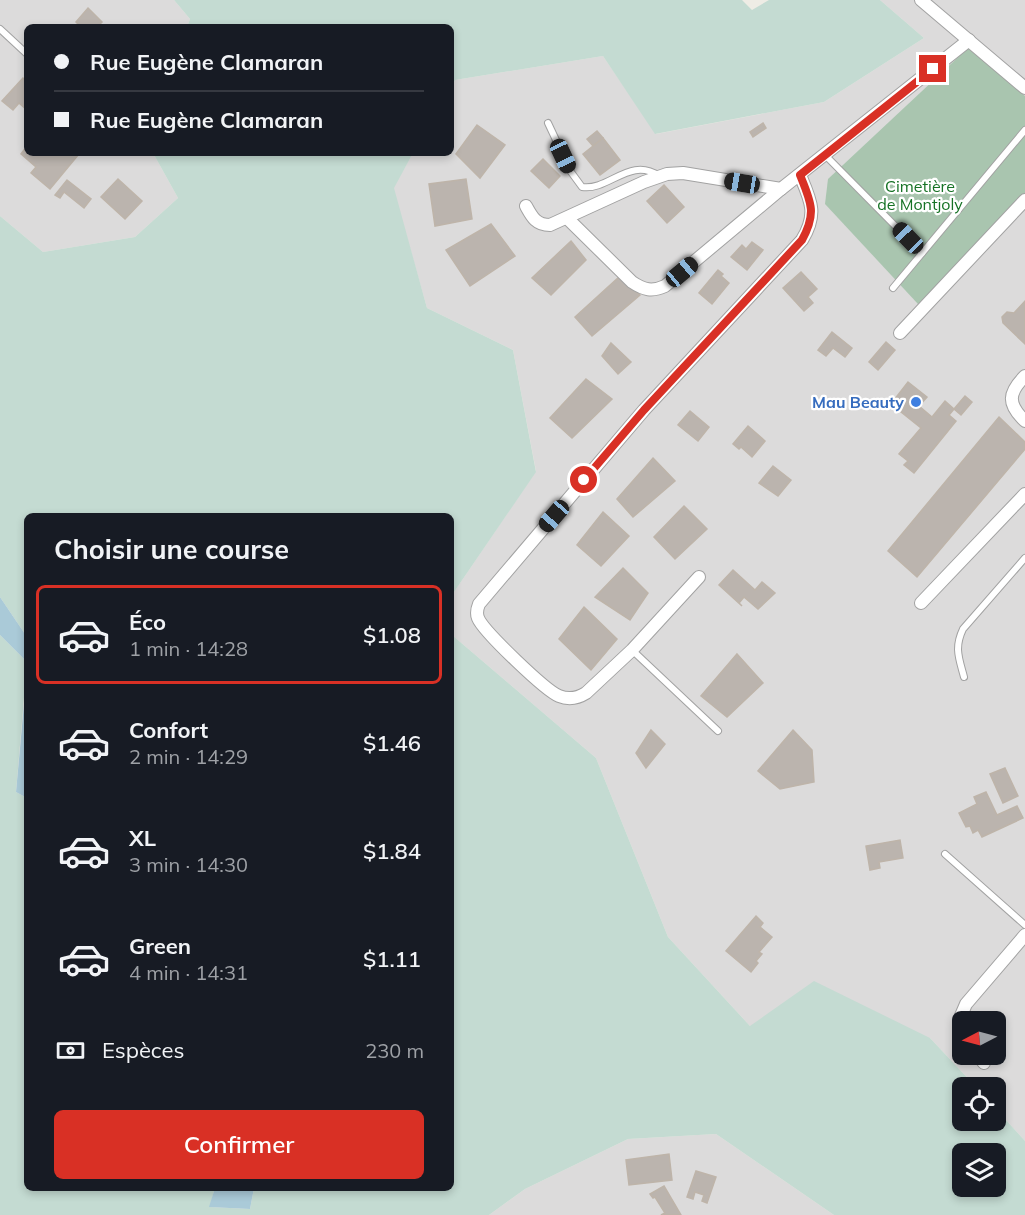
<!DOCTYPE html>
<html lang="fr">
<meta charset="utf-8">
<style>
:root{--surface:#171b24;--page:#242831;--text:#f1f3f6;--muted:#9ea1a6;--line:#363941;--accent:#d93025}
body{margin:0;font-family:Mulish,sans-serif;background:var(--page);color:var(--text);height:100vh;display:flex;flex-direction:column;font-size:22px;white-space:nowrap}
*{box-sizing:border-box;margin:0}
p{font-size:20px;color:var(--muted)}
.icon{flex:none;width:33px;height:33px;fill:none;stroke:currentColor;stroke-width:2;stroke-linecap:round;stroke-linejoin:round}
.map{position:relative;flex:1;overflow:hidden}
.side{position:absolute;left:24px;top:513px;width:430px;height:678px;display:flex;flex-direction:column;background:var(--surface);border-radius:9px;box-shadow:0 3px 9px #0003}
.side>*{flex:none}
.banner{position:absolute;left:24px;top:24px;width:430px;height:132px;border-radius:9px;box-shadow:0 3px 9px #0003;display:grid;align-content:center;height:132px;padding:0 30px;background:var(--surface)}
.needle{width:39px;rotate:264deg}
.fabs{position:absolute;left:952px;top:1011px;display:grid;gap:12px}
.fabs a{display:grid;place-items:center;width:54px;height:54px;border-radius:9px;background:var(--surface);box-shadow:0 3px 9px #0003;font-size:30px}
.end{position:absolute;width:27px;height:27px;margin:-14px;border:8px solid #d93025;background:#fff;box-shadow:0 0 0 3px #fff}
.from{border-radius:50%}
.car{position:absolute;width:18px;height:36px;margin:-18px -9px;border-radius:8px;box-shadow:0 0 4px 2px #0007;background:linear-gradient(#222 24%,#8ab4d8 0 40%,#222 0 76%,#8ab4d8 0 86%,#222 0)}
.banner b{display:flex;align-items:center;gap:21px;height:57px;font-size:22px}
.banner b+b{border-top:2px solid var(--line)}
.banner i{width:15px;height:15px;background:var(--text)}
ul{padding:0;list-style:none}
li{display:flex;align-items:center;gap:18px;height:99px;margin:0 12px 9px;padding:0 18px;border:3px solid transparent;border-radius:9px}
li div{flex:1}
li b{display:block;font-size:22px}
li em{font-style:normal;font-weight:600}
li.selected{border-color:var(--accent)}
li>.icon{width:54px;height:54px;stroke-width:1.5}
h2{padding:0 30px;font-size:27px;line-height:72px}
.pay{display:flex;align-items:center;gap:15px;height:66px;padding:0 30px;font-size:22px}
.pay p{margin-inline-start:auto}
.button{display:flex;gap:12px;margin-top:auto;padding:12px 30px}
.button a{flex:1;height:69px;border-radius:9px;background:var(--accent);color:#fff;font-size:24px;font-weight:600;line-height:69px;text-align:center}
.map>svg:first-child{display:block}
</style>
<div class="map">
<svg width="1025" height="1215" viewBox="0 0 1025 1215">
<rect width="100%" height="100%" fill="#eeece5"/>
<g fill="#dcdbdb" fill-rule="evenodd">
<polygon points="0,0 174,0 190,19 187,27 27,27 27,153 153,153 178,198 135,237 43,252 0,216"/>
<path d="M880,0H1025V1141L996,1109V1088L976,1087L930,1038L750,1026L668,937L596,758L452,635V595L536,471L513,350L427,308L393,188L413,153H452V87L455,80L603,56L656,134L824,102L924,38ZM963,1022H996V1054H963Z"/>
<polygon points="716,1134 834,1215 489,1215 525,1189 628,1139"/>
</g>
<g fill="#c4dbd2" fill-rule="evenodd">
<polygon points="174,0 742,0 752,10 769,0 880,0 924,38 824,102 655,134 603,56 455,80 452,86 452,27 187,27 190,19"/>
<polygon points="153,153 413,153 394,188 427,308 513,350 536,472 452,595 452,516 27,516 27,637 0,597 0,216 43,252 135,237 178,198"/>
<path d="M0,635L27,662L16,792L27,798V1188H208L214,1191L210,1207L250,1209L254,1188H452V635L596,758L668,937L750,1026L814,981L930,1038L976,1087L963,1088V1120H996V1109L1025,1141V1215H834L716,1134L628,1139L525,1189L489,1215H0ZM963,1154H996V1186H963Z"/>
</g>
<polygon fill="#a9c5af" points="968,48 1025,96 1025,197 918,304 825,204 828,179"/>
<g fill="#aacad8">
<polygon points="0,597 27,637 27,662 0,635"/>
<polygon points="27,671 27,798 16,792"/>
<polygon points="208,1188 254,1188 250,1209 209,1207 214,1191"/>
</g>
<g fill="#bbb4ae" stroke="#beb4a9" stroke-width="1.5">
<polygon points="88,8 102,22 97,27 81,27 76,22"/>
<polygon points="23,78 27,81 27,110 19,103 13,110 2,101"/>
<polygon points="763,123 766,128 753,137 750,132"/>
<polygon points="477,125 505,145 480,178 456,154"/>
<polygon points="597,131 603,138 593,146 587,139"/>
<polygon points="603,138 620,160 600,175 583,154"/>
<polygon points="27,146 27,153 79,154 50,189 31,173 36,167 21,154"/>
<polygon points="543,159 560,176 549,188 531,171"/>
<polygon points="118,179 142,201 125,219 101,197"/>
<polygon points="466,179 472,219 435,226 429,184"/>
<polygon points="67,180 91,199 84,208 64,192 60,198 55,195"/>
<polygon points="664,185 684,207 667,223 647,201"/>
<polygon points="491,224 515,256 470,286 446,250"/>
<polygon points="571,241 586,260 551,295 532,278"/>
<polygon points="752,242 763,250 747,270 731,257 742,245 746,249"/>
<polygon points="718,270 723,274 721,276 729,283 712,304 699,293"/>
<polygon points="801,272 817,289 808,297 813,303 804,311 783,288"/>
<polygon points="619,277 640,295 592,336 575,317"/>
<polygon points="1025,301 1025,344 1003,323 1002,317 1007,312 1014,313"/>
<polygon points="832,332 852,348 845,357 833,348 826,356 818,350"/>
<polygon points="886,342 895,350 878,370 869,362"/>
<polygon points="611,343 631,362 618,374 602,356"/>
<polygon points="586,379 612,399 572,438 550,418"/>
<polygon points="908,382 927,397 919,406 932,417 945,401 954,409 965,396 972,402 961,415 954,409 949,415 956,421 914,473 904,465 908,461 899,454 921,428 891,404"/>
<polygon points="690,411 709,427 698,441 678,425"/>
<polygon points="999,417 1025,442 1025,449 917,577 888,551"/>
<polygon points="748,426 765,441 752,457 741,447 739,449 733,444"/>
<polygon points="653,458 675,481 633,517 617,499"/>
<polygon points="773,466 791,480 778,496 759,483"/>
<polygon points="684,506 707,529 675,559 654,537"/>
<polygon points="603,512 629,536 601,566 577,545"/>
<polygon points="623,568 648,593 630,620 595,597"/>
<polygon points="733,570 755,590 762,582 775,593 758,609 744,597 739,603 742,606 719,585"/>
<polygon points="584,607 617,639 591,670 559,639"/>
<polygon points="737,654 763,683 727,717 701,696"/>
<polygon points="651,730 665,744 646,768 636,753"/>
<polygon points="793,730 812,750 814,782 780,789 758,771"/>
<polygon points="1005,768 1018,796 1003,803 990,774"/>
<polygon points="986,792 997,815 1017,806 1023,818 982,837 978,830 973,833 970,826 966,827 959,813 977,804 974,797"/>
<polygon points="900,840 903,858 879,862 880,868 870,870 866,846"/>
<polygon points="756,916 763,923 760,927 772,937 759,952 762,954 756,961 758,963 751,972 726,951"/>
<polygon points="669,1154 672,1180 629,1185 626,1160"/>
<polygon points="696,1171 716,1177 707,1203 702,1201 704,1195 695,1192 693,1199 687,1197"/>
<polygon points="664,1186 681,1215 661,1215 665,1213 655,1197 653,1198 650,1194"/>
</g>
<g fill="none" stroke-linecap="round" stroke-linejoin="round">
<g stroke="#a2a2a2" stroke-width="8">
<g id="service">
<polyline points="0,29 27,54"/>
<path d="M548,123L571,172L582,187C609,191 630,156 659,176"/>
<polyline points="825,155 922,253"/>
<polyline points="893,288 1025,130"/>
<polyline points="632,650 718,731"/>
<path d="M964,677C959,658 954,648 963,629L1025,558"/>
<polyline points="945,854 1025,925"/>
</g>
</g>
<g stroke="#a2a2a2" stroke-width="14">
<g id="minor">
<polyline points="921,0 1025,88"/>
<path d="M526,206C532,217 536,225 550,225L644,182L667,174L683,173L781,189L969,40"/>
<path d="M568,219L632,282C644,290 652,292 665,286L781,189"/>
<polyline points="900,333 1025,200"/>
<path d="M1025,376C1008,393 1007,404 1025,421"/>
<path d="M699,577L632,650L586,693C578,698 569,700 559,696C546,691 483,631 478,618C476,613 477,609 479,604L644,410L802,240C818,214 811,201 800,175"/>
<polyline points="921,603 1025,494"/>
<polyline points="963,1037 960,1018 966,1004 1025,935"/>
<polyline points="977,1054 984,1063"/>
</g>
</g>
<use href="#service" stroke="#fff" stroke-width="6"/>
<use href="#minor" stroke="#fff" stroke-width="12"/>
</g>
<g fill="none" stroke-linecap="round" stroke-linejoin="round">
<path stroke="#d93025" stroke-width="8" d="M584,480L644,410L802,240C817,213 811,202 800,175L933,69"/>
</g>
<circle fill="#3f7fe0" stroke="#fff" stroke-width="2" cx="916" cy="402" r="6"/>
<g text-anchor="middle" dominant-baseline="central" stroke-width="4.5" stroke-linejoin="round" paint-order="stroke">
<g font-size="16" fill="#167225" stroke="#fff">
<text x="920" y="186">Cimetière<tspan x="920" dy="18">de Montjoly</tspan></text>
</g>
<g font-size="16" font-weight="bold" fill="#366cbe" stroke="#fff" text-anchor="end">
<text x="904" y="402">Mau Beauty</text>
</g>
</g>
</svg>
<div class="fabs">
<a><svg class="needle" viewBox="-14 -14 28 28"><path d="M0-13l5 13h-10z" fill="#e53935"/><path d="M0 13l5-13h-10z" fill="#9ea1a6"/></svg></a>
<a><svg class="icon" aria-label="locate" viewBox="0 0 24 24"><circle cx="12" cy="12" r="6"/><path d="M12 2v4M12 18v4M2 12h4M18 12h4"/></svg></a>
<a><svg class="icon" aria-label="layers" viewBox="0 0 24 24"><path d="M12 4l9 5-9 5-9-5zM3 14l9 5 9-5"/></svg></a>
</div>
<i class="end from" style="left:584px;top:480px"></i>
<i class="end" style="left:933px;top:69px"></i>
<i class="car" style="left:563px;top:156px;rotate:155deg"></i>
<i class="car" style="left:742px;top:183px;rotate:279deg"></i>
<i class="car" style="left:908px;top:238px;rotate:316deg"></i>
<i class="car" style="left:682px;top:272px;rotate:50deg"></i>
<i class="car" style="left:554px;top:516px;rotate:221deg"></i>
<div class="banner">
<b><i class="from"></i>Rue Eugène Clamaran</b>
<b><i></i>Rue Eugène Clamaran</b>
</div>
<section class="side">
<h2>Choisir une course</h2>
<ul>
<li class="selected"><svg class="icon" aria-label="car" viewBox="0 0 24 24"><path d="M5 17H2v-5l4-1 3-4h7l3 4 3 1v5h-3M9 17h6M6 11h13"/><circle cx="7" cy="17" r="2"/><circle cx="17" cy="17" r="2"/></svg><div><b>Éco</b><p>1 min · 14:28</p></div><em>$1.08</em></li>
<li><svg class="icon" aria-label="car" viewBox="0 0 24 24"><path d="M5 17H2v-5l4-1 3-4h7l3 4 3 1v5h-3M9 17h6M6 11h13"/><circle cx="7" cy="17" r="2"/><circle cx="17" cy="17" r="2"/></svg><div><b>Confort</b><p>2 min · 14:29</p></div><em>$1.46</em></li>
<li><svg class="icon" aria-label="car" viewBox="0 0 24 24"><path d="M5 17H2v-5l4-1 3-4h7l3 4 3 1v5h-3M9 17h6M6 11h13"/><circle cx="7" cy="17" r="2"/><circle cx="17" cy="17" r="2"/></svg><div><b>XL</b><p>3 min · 14:30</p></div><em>$1.84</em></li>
<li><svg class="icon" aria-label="car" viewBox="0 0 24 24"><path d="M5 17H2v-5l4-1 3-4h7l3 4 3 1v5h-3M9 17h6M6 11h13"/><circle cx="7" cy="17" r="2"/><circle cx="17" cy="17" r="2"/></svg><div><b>Green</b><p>4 min · 14:31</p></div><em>$1.11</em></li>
</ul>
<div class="pay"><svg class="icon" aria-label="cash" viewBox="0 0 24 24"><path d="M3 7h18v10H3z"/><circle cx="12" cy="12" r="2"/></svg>Espèces<p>230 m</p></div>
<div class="button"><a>Confirmer</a></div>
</section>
</div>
